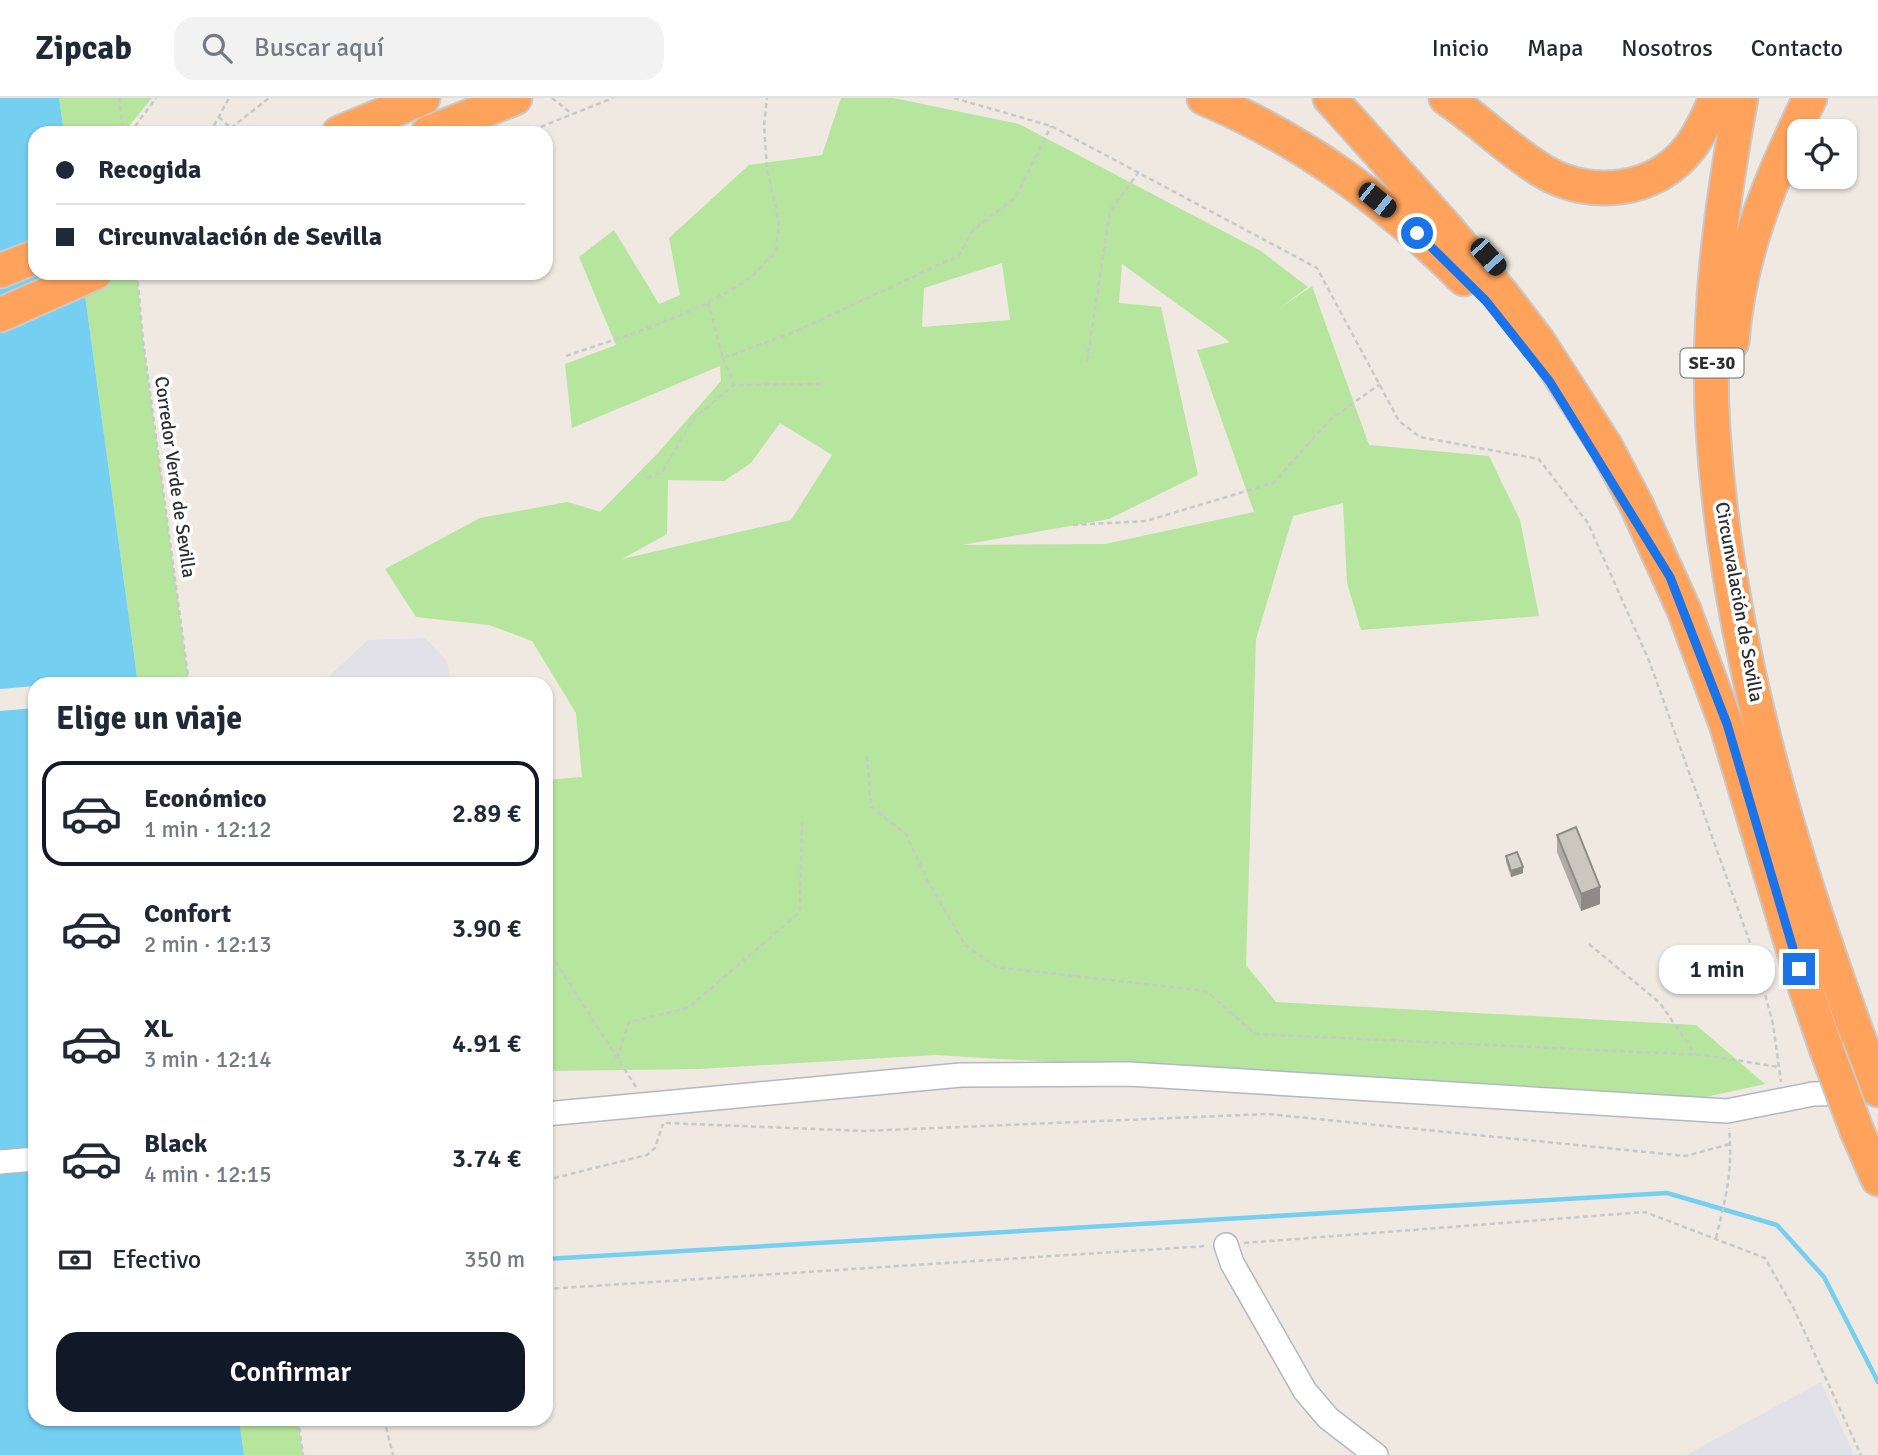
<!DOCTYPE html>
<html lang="es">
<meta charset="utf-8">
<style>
:root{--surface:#fff;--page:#f2f2f3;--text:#1f2937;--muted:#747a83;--line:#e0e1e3;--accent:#111827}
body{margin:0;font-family:Signika,sans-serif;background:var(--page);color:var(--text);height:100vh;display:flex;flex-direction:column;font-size:26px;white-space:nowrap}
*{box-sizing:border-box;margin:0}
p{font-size:23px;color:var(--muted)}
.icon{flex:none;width:38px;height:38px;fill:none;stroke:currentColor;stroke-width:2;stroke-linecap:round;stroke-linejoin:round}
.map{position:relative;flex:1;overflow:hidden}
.panel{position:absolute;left:28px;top:579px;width:525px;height:749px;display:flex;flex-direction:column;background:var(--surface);border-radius:21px;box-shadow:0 2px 5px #0004}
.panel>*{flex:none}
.hud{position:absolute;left:28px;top:28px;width:525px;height:154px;border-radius:21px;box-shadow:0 2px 5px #0004;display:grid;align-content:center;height:154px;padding:0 28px;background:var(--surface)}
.buttons{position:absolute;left:1787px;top:21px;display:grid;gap:14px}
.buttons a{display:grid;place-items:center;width:70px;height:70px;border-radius:14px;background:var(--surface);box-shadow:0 2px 5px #0004;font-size:35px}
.end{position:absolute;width:32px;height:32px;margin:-16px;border:9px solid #1a73e8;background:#fff;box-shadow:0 0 0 4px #fff}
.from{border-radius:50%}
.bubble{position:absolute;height:49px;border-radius:21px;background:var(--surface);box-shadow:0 2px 5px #0004;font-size:23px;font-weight:600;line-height:49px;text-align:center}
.car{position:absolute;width:21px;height:42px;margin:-21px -10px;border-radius:9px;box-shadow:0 0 5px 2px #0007;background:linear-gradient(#222 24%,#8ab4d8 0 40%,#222 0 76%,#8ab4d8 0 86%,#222 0)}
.hud b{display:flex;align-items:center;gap:24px;height:66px;font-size:26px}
.hud b+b{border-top:2px solid var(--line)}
.hud i{width:18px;height:18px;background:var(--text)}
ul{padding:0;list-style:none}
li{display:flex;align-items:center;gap:21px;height:105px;margin:0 14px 10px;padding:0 14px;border:4px solid transparent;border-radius:21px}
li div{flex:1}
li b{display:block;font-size:26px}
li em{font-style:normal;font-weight:600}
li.on{border-color:var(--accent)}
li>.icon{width:63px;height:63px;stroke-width:1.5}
h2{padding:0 28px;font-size:32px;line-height:84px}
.pay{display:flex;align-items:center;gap:18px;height:77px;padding:0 28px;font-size:26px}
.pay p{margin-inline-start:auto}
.button{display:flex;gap:14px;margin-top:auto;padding:14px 28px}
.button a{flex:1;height:80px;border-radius:21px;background:var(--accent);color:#fff;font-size:28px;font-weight:600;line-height:80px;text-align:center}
header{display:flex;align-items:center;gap:42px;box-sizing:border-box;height:98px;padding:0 35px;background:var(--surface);border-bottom:2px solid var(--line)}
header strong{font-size:33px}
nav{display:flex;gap:38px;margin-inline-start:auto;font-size:24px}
.search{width:490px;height:63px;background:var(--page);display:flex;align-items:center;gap:18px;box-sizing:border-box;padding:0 24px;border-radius:21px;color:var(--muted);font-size:26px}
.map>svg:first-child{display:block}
</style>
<header>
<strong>Zipcab</strong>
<div class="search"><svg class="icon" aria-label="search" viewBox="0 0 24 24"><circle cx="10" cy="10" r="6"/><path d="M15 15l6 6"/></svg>Buscar aquí</div>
<nav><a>Inicio</a><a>Mapa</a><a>Nosotros</a><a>Contacto</a></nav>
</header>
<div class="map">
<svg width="1878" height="1357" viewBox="0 0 1878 1357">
<rect width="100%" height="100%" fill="#efe9e1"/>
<g fill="#e3e1e8">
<polygon points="425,540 447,563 451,586 321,586 368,542"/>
<polygon points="1821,1284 1854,1357 1686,1357"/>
</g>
<g fill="#b6e59e" fill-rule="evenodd">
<polygon points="59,0 152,0 123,35 64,35"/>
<path d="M841,0H893L1019,26L1261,153L1308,189L1277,212L1312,188L1369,347L1489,358L1520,422L1539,518L1361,532L1347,485L1343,405L1293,418L1256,541L1246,867L1276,904L1696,927L1765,986L1692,1002L935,957L698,971L546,973V682L582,679L576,615L532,543L489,527L416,519L385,471L480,420L568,404L600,414L657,356L721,283L720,268L572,330L565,266L616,247L579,159L614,132L659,206L680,197L669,140L749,67L822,57ZM1002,165L1010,222L922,229L924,190ZM1122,166L1230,244L1197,252L1254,414L1105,446L962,447L1109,421L1198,377L1161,209L1119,205ZM780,325L832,357L791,422L622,461L667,436L668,382L724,383L751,365Z"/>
<polygon points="82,175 137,175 143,242 189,586 138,586"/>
<polygon points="239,1321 298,1321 303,1357 244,1357"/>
</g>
<polygon fill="#75cff0" points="0,0 59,0 64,35 35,35 35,175 82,175 138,586 35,586 35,1321 239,1321 244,1357 0,1357"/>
<polygon fill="#efe9e1" points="35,588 35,610 0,613 0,591"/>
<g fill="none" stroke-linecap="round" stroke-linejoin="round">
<polyline stroke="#75cff0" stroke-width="4.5" points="546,1161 1667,1095 1777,1127 1824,1179 1878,1284"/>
<g stroke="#b4b7c1" stroke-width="26">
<g id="minor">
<polyline points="546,1016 961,977 1129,976 1727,1013 1813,996 1854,995"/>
<polyline points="0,1064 35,1061"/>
<polyline points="1226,1147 1232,1165 1305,1293 1328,1320 1376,1357"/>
</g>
</g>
<g stroke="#c9c9c9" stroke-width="37">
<g id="highway">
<path d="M1204,0C1305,43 1387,104 1464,181"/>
<polyline points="1330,0 1444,127 1502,196 1538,243 1606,349 1636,406 1684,512 1726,626 1799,871 1826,950"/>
<path d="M1446,0C1479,22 1507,51 1541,72C1589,102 1656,95 1691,48C1702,33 1709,17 1716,0"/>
<path d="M1741,0C1721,109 1706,220 1713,332C1728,558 1798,781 1878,992"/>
<polyline points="339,35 423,0"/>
<polyline points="428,35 515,0"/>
<polyline points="0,173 35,159"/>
<polyline points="0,217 95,175"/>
<path d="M1732,244C1739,154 1771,80 1810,0"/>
<polyline points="1857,1033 1878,1081"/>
</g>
</g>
<g stroke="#c9c9c9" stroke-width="2.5" stroke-dasharray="5 3.5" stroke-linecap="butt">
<polyline points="119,0 123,35"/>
<polyline points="552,0 572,16"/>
<polyline points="954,0 1051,28 1317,170 1399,323 1420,339 1539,361 1588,425 1650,565 1754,856 1773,926 1781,984"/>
<polyline points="219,19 236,35"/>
<polyline points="231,30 269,0"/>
<polyline points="130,35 156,0"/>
<polyline points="210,35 229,0"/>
<polyline points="525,35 613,0"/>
<polyline points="137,175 143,242 189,586"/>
<polyline points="118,181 132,175"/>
<polyline points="708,204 723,260 792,235 958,158 973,132 1016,99 1051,28"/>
<path d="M566,258C627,237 691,219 745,183C757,175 766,163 776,153L779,124L767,71L764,27L767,0"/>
<polyline points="723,260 734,287 823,286"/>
<polyline points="1087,263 1110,113 1138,75"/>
<polyline points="647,380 662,374 694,320 734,287"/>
<polyline points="1073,427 1146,423 1273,385 1331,321 1380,286"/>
<polyline points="867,658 871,709 906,736 928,783 965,847 996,869 1206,893 1255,936 1703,957 1779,969"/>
<polyline points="1589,846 1660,905 1695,956"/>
<polyline points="546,849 636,989"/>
<polyline points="617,960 629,924 688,910 800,814 802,720"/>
<polyline points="666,1025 864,1033 1267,1016 1686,1058 1730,1046"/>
<polyline points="546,1082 647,1057 655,1050 663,1026"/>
<path d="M1716,1140C1726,1098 1733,1074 1729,1030"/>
<polyline points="1244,1145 1645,1114 1765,1160 1794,1211 1861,1357"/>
<polyline points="546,1191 1206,1148"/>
<polyline points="298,1321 303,1357"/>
<polyline points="384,1321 393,1357"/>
</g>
<use href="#minor" stroke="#fff" stroke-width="23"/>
<use href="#highway" stroke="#ffa35c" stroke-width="33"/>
<g stroke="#c9c9c9" stroke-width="37" stroke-linecap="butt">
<polyline id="highway-bridge" points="1826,950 1857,1033"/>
</g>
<use href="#highway-bridge" stroke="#ffa35c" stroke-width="33"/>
</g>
<g fill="#afaba4">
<polygon points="1557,737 1600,806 1581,813 1557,754"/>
<polygon points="1506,758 1523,775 1511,779 1506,764"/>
</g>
<g fill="#8e8b86">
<polygon points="1523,769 1523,775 1511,779 1511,773"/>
<polygon points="1600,789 1600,806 1581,813 1581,796"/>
</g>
<g fill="#cbc7bf" stroke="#8e8b86" stroke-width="2">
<polygon points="1576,729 1600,789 1581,796 1557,737"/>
<polygon points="1517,754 1523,769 1511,773 1506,758"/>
</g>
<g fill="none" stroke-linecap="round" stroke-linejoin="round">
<polyline stroke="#1a73e8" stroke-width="9" points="1417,135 1486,203 1550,284 1670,479 1727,626 1799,871"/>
</g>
<g text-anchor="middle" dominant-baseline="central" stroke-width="7" stroke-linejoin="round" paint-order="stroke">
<rect fill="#fff" stroke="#6d6d6d" stroke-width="2" x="1680.5" y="250.5" width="63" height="29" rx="5"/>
<g font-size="18" font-weight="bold" fill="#2e2e2e">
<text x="1712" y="265">SE-30</text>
</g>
<g font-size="19" fill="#2e2e2e" stroke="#fff">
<text transform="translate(175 379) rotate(82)">Corredor Verde de Sevilla</text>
<text transform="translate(1739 504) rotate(80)">Circunvalación de Sevilla</text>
</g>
</g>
</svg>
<div class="buttons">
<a><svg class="icon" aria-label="locate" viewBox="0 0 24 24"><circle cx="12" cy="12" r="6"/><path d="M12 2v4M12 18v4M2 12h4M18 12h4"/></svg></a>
</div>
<i class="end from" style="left:1417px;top:135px"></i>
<i class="end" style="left:1799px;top:871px"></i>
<div class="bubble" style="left:1659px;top:847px;width:116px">1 min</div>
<i class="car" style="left:1377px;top:102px;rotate:129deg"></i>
<i class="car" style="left:1488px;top:159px;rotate:138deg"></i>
<div class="hud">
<b><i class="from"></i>Recogida</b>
<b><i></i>Circunvalación de Sevilla</b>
</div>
<section class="panel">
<h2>Elige un viaje</h2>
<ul>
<li class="on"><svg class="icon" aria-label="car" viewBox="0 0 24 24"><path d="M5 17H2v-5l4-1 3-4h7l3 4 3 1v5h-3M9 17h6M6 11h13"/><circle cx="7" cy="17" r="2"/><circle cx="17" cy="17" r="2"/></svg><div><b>Económico</b><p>1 min · 12:12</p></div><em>2.89 €</em></li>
<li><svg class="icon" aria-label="car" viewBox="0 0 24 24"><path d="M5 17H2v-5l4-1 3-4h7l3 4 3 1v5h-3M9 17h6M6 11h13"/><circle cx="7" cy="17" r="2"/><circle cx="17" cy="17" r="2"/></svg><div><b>Confort</b><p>2 min · 12:13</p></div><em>3.90 €</em></li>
<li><svg class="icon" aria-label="car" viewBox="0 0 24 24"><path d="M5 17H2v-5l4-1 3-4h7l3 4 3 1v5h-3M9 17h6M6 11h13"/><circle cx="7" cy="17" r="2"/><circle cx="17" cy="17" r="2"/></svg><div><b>XL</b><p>3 min · 12:14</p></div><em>4.91 €</em></li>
<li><svg class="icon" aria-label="car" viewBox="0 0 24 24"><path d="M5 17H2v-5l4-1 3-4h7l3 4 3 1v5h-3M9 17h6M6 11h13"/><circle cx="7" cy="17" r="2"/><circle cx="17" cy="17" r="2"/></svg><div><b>Black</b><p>4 min · 12:15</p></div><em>3.74 €</em></li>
</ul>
<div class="pay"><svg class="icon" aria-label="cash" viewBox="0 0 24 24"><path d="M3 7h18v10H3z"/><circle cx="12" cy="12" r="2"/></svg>Efectivo<p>350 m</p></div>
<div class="button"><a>Confirmar</a></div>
</section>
</div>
